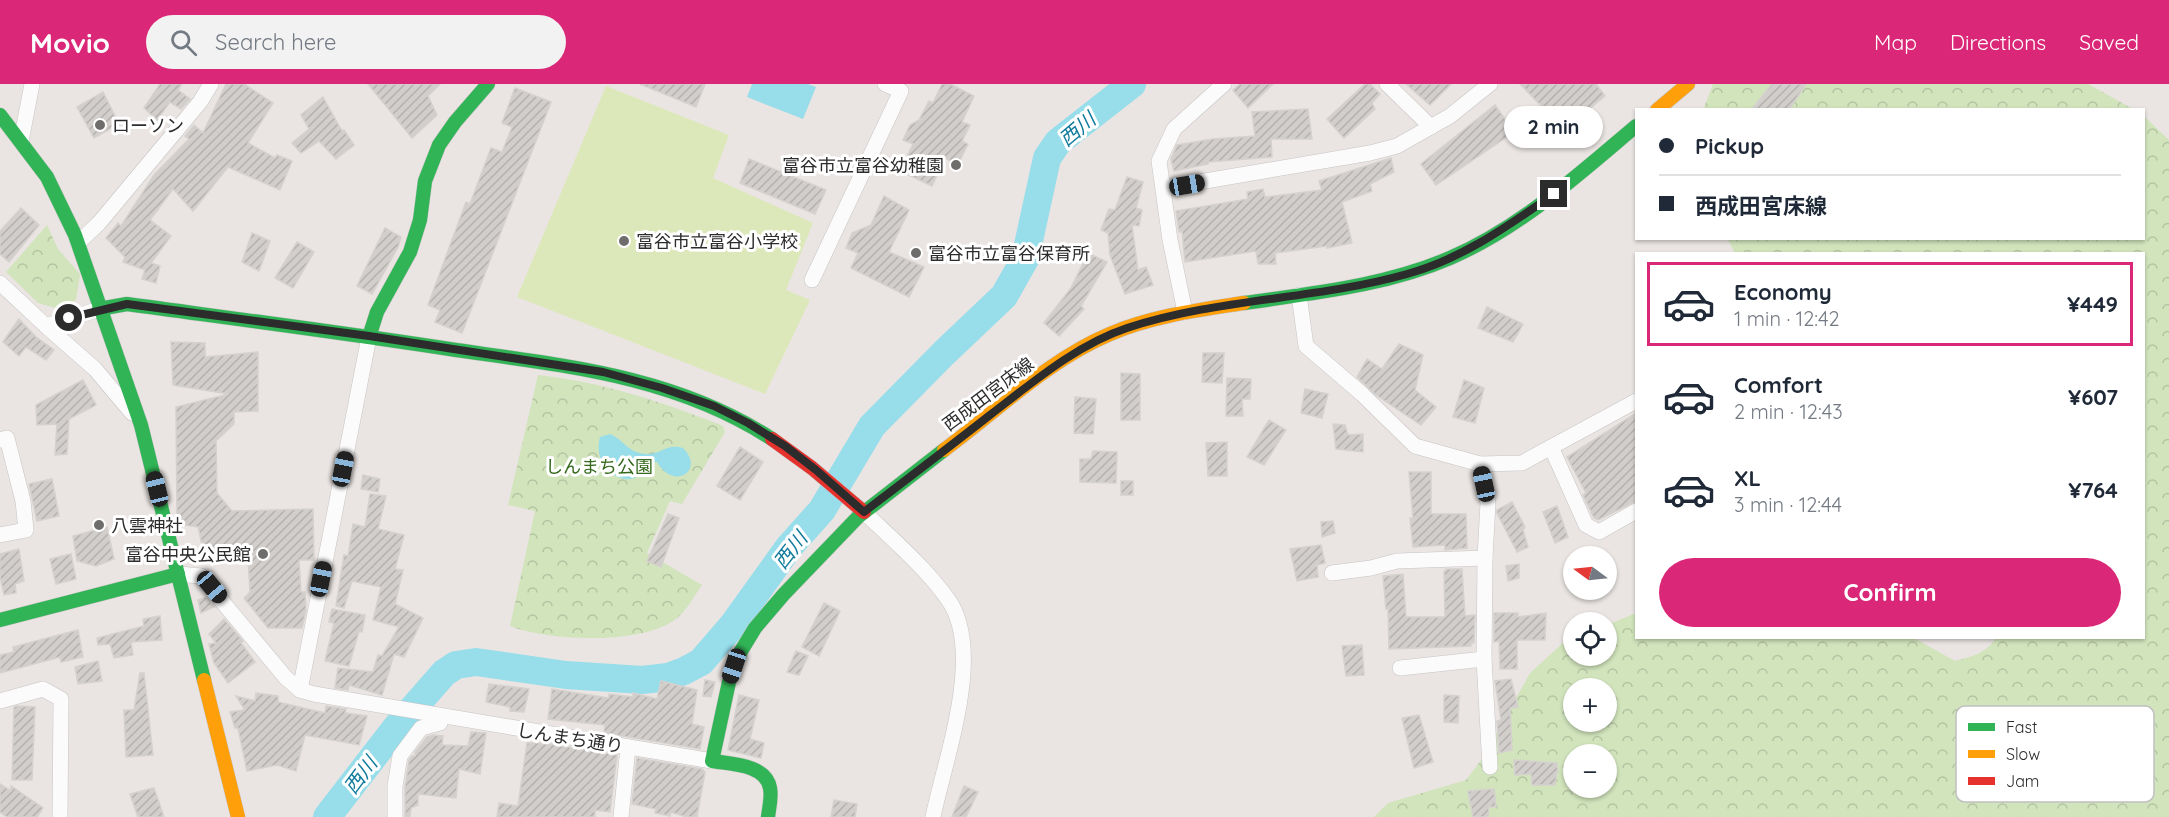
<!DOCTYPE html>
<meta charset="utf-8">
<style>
:root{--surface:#fff;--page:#f2f2f3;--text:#1f2937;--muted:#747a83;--line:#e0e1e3;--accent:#db2777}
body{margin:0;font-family:Quicksand,"Noto Sans JP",sans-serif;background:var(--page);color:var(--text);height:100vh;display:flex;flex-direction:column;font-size:22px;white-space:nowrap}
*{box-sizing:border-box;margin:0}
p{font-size:20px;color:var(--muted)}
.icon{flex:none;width:33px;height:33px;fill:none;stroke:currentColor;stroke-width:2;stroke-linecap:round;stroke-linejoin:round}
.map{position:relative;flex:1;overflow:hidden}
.side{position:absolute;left:1635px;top:168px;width:510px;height:387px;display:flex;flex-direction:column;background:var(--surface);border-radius:0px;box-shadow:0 2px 4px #0004}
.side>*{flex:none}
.banner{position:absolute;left:1635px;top:24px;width:510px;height:132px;border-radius:0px;box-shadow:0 2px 4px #0004;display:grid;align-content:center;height:132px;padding:0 24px;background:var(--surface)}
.needle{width:39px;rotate:285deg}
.buttons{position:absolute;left:1563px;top:462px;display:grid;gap:12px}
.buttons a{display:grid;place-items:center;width:54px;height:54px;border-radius:50%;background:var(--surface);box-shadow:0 2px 4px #0004;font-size:30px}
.end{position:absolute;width:27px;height:27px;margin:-14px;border:8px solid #2c2c2c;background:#fff;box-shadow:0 0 0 3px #fff}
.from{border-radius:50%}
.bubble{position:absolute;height:42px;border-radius:21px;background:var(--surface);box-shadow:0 2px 4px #0004;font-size:20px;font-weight:800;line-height:42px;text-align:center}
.car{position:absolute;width:18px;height:36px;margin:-18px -9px;border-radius:8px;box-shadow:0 0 4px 2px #0007;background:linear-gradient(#222 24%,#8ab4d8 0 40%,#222 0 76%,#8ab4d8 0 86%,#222 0)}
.banner b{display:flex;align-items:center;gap:21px;height:57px;font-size:22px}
.banner b+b{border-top:2px solid var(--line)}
.banner i{width:15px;height:15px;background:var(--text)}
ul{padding:10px 0 0;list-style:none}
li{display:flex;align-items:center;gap:18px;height:84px;margin:0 12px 9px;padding:0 12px;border:3px solid transparent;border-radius:0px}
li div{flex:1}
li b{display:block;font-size:22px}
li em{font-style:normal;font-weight:800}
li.active{border-color:var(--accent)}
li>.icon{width:54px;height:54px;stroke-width:1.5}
.button{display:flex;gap:12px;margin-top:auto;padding:12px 24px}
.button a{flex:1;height:69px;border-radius:36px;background:var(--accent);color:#fff;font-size:24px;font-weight:800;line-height:69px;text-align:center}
header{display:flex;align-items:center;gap:36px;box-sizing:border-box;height:84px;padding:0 30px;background:var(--accent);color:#fff}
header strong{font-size:28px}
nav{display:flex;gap:33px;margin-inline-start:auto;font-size:21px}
.search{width:420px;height:54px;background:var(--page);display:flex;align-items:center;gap:15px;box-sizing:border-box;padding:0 21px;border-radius:33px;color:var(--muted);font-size:22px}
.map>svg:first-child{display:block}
</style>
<header>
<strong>Movio</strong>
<div class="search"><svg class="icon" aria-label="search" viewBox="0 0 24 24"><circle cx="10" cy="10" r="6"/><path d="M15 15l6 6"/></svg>Search here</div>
<nav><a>Map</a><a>Directions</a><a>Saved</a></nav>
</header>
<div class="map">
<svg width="2169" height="733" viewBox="0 0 2169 733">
<defs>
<pattern id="forest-crowns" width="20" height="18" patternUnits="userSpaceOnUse" patternTransform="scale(1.5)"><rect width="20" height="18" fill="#d1e4bc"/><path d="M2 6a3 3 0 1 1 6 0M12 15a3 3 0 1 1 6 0" fill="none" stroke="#b4c4a2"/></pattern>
<pattern id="building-hatch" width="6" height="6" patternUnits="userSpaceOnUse" patternTransform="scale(1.5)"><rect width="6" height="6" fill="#d1cecb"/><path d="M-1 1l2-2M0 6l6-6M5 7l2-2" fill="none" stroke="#b4b1ae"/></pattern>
</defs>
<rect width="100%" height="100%" fill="#eae5e2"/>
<g fill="url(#forest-crowns)" fill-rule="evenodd">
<polygon points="1713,0 2088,0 2133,25 1703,26"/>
<path d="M2144,32L2169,56V733H1374L1388,719L1466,696L1482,675L1530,589L1563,559L1573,554L1574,572H1606L1607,541L1636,529V554H1914L1955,577C1970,573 1988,569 1995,554H2144V170H1735L1728,155L2144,154ZM1574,604H1606V638H1574ZM1574,670H1606V704H1574Z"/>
<polygon points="47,141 58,165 80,190 76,216 59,225 38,219 6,188"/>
<path d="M538,291C603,298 663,318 723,342L725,348L682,420L670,417L647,469L702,501C694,512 685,530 673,537C638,561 548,557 510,542L535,427L508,421Z"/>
</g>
<polygon fill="#dce8b9" points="606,2 729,51 713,94 813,139 786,206 810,216 765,310 517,213"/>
<g fill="#97ddea">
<polygon points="752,0 808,0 816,3 803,35 747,13"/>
<path d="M610,350C624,356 628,369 646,370C661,371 666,359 683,364C706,387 673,407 657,378L647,379C638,412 590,390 600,353Z"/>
</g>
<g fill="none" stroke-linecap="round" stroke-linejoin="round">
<polyline stroke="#97ddea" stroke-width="28" points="327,733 395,645 444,589 456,581 476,578 566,591 642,596 668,593 684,587 701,578 733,541 789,463 822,426 872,342 944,269 1004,212 1025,175 1047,74 1058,58 1132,0"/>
</g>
<g fill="url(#building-hatch)" stroke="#d5d1ce" stroke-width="1.5">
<polygon points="160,0 182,0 178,6 190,15 181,25 170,18 157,36 144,24"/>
<polygon points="226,0 244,0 273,19 248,59 275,74 277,71 292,77 280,106 228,83 193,127 173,105 150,136 171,152 151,179 160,182 156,199 142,195 145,186 123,178 125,173 106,154 118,139 121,142 154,91 189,55 185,52 194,41 203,49"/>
<polygon points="368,0 440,0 428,12 437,31 412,54"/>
<polygon points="640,0 705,0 696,23"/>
<polygon points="942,0 950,0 974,12 962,38 970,41 962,57 968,60 958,80 945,74 932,102 900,87 913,60 903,56 910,41 919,36 929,17 933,19"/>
<polygon points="1240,0 1273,0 1248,24 1233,6"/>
<polygon points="1365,0 1370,0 1380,10 1372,19 1375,25 1344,54 1327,35"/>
<polygon points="1406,0 1451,0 1430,21"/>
<polygon points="1520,0 1596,0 1605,12 1582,31 1585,34 1562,52 1548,34 1551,32"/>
<polygon points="1772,0 1806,0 1789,26 1751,26"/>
<polygon points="515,4 551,18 462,249 435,238 440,226 428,221 466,118 470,120 491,64 502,68 512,43 502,39"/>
<polygon points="103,8 119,40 94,54 77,23"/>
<polygon points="323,13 342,47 344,46 354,61 336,75 319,57 301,69 292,59 309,45 301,31"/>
<polygon points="1495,21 1514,48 1436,101 1421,80"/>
<polygon points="1308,25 1312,55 1271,55 1272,73 1208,78 1208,80 1174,87 1171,75 1177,61 1213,55 1255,52 1252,28"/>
<polygon points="1391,74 1394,88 1370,100 1372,107 1342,118 1352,159 1327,164 1327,162 1275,169 1276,180 1258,180 1256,167 1185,178 1182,147 1179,148 1176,127 1248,115 1247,108 1263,105 1265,113 1322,106 1319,97"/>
<polygon points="749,75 826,106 815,130 740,99"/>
<polygon points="1127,93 1143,98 1136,124 1142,126 1139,142 1132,141 1138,186 1146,183 1153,201 1125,210 1110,171 1108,149 1101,146 1109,125 1115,126"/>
<polygon points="884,112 909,126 889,168 924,183 909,213 851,184 858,169 846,164 852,149 871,141"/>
<polygon points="21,124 39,141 9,178 0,170 0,147"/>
<polygon points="385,144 401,153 398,163 372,210 357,202"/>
<polygon points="252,149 270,157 259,187 242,178"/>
<polygon points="297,158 314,168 293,204 275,194"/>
<polygon points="1088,169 1107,178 1081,222 1084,225 1059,252 1044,239 1071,204"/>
<polygon points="1487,223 1523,240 1513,258 1478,244"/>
<polygon points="19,235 36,253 54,266 46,276 26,263 19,272 3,258"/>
<polygon points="171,258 205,259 205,273 258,268 258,327 234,328 234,340 216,357 217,409 232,427 313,425 314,476 299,476 301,508 305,508 306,526 302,544 268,544 244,514 252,506 250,507 248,475 205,474 198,443 179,440 177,430 176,323 229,310 173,301"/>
<polygon points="1399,260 1423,271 1415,306 1436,323 1421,341 1376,311 1357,293 1367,275 1382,285"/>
<polygon points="1203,269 1224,269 1222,299 1202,298"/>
<polygon points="1121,289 1140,290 1140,336 1121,336"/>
<polygon points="1227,294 1251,295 1250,315 1242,315 1243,332 1226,332"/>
<polygon points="83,296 96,321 69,335 67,370 55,371 57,340 37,341 36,321"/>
<polygon points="1464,296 1484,304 1475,339 1453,333"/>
<polygon points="1305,305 1328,310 1322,334 1301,329"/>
<polygon points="1075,313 1096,315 1093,350 1074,349"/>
<polygon points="1636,329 1636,417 1598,436 1594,434 1583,411 1586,409 1567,373"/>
<polygon points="1269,336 1286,346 1264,381 1247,373"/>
<polygon points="1333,340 1345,341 1348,351 1363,350 1363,368 1336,365"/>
<polygon points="1227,358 1227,392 1208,392 1206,359"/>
<polygon points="740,363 763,378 740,416 717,402"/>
<polygon points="1093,367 1117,368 1116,399 1080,398 1080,375 1091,375"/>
<polygon points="1409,388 1431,388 1431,430 1466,430 1467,464 1445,466 1445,461 1413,463 1410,434 1413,434"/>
<polygon points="363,391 380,395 378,408 361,405"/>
<polygon points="52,395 59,432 37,437 29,400"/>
<rect x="1121" y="397" width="12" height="14"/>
<polygon points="370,410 386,412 378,445 404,451 395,485 403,486 395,520 423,534 404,573 394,570 382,611 349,601 348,606 335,604 338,584 373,588 378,571 382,572 399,543 373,536 381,503 352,497 344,524 336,522 344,471 348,472 353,440 365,443"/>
<polygon points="1512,418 1525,443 1523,446 1528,463 1517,468 1497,429 1497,426"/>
<polygon points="1557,422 1568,453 1555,459 1543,428"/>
<polygon points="668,430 679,434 661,483 647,477"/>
<polygon points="1333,437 1335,449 1322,453 1321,438"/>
<polygon points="107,443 114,475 96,482 77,477 73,452"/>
<polygon points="1321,461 1325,479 1317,481 1318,493 1297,497 1290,465"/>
<polygon points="19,465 24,497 15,500 16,509 4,511 0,493 0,470"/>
<polygon points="71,470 76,495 56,500 50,475"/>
<polygon points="1519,480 1519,494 1508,497 1506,482"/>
<polygon points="1446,485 1462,485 1465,532 1475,531 1474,559 1471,559 1471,562 1389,565 1388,524 1386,525 1383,492 1403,490 1406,533 1445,533 1444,487 1446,487"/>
<polygon points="206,513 214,523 201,529 198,516"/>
<polygon points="824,519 840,527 819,572 802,563"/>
<polygon points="332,525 365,531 362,548 359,547 349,582 325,577 334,539 329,538"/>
<polygon points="1494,529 1518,529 1518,533 1546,529 1545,556 1517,556 1517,585 1500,585 1499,557 1494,558"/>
<polygon points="160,532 162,556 131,558 133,571 114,574 110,560 98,561 97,554 144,542 143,535"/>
<polygon points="224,535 243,557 241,559 255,578 228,599 214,579 209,560 216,559 209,550"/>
<polygon points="78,546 83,573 61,578 60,573 0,589 0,571 14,568 13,563"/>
<polygon points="1362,561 1364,591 1346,592 1342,562"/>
<polygon points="796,567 808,572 799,591 787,588"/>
<polygon points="98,577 102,597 78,600 75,583"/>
<polygon points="140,589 144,589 153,671 126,673 124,626 134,626"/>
<polygon points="1511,595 1518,623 1510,624 1512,666 1499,669 1497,637 1501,636 1495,597"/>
<polygon points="705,596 715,598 711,613 703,612"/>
<polygon points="661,597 697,606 692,640 704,643 700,665 604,649 605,641 548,635 552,605 609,614 609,610 633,613 633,609 657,615"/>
<polygon points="489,600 529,605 524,628 510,627 510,623 486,618"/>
<polygon points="256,609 278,612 278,618 325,629 326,622 346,625 345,629 367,632 359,661 305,651 296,687 277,681 247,687 238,644 235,644 230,628 245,626 236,612 255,617"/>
<polygon points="739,611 759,616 750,655 764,659 761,674 728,666"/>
<polygon points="1444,611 1459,612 1458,639 1444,638"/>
<polygon points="17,622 35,623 32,696 12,696 14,623"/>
<polygon points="1419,631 1433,678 1414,684 1402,634"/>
<polygon points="471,648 486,649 480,690 459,685 456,714 418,710 418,721 411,724 410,733 405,733 405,703 409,676 412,672 415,672 415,668 427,653 433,651 443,652 442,661 468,662"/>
<polygon points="527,659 545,659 617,671 610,728 595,726 595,733 497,733 499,719 518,722"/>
<polygon points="637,674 702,685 705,688 697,733 686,733 671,728 670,732 655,729 656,725 632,720"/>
<polygon points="1514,676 1557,679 1558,688 1557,688 1555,701 1532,701 1531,690 1515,691"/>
<polygon points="0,700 11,707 11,702 43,724 37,733 7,733 0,728"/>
<polygon points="964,702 978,708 966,733 952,733"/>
<polygon points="154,704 164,733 138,733 130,710"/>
<polygon points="1494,705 1496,723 1489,723 1488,733 1473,733 1468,707"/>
<polygon points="834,716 857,720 855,733 831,733"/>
</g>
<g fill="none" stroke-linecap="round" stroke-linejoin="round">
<g stroke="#c6c4c4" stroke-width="16">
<g id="street">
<polyline points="1387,0 1431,43"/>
<polyline points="21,57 32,0"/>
<polyline points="1164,104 1370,69 1397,62 1450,32 1490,0"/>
<polyline points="78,159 99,139 200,18 211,0"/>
<polyline points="812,196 901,7 885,0"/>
<polyline points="0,199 46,242 99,225"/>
<polyline points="1299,211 1306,262 1362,310 1415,362 1480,380 1488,419 1485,474 1484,575 1490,683"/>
<polyline points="1185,228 1170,156 1159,77 1174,45 1224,0"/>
<polyline points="46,242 95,285 132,329"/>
<polyline points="0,356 7,354 23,417 26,446 0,451"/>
<polyline points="1551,363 1586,441 1599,448 1636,427"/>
<polyline points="1480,380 1522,379 1636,317"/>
<path d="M864,428C892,455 924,482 947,514C986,566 945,674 933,733"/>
<polyline points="1332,489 1371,484 1397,477 1485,474"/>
<polyline points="178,490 201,492 286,594 300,606 314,610 712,677"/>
<polyline points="1400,584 1484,575"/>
<polyline points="300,606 369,253"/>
<polyline points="0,617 43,605 61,615 60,733"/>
<polyline points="395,733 395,702 400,672 421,644 440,639 442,633"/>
<polyline points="621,733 628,663"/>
</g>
</g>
<g stroke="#c6c4c4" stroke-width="15">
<g id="fast">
<polyline points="0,31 47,93 75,151 141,341 204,596"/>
<path d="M1244,219C1313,209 1385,202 1450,174C1520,144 1578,91 1636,42"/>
<path d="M99,225L127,220C237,235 346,249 456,266C567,282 675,292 772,355"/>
<polyline points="369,253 377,228 410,168 420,136 425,97 439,61 455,38 488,0"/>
<polyline points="0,536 178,490"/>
<path d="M768,733C769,724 772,713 770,704C766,680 730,680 712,677L729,598L741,567L755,544L784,510L858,433L944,366"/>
</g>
</g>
<g stroke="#c6c4c4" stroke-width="15">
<g id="slow">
<polyline points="1657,26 1688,0"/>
<path d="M944,366C997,327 1048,276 1110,250C1152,232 1199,226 1244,219"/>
<polyline points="204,596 238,733"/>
</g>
</g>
<g stroke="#c6c4c4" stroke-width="15">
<polyline id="jam" points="772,355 812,384 864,428"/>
</g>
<use href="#street" stroke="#fcfbfb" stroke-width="15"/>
<use href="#fast" stroke="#30b455" stroke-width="14"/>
<use href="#slow" stroke="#ff9f0a" stroke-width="14"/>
<use href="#jam" stroke="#e5322d" stroke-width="14"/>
</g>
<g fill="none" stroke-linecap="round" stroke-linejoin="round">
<path stroke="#2c2c2c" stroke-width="8" d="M69,234L127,220L369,252L603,288L662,304L714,322L748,339L785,362L816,386L864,428C906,396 948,364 990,331C1032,299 1076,261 1127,244C1218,214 1315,216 1407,190C1462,175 1508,142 1554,110"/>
</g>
<g fill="#6e6d6c" stroke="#fff" stroke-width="2">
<circle cx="100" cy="41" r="6"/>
<circle cx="956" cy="81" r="6"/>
<circle cx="624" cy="157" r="6"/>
<circle cx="916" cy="169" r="6"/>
<circle cx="99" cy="441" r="6"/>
<circle cx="263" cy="470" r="6"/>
</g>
<g text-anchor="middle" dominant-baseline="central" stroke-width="6" stroke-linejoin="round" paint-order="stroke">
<g font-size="18" fill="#2c2c2c" stroke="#fff" text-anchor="start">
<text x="112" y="41">ローソン</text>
<text x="944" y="81" text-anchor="end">富谷市立富谷幼稚園</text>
<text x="636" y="157">富谷市立富谷小学校</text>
<text x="928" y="169">富谷市立富谷保育所</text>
<text x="111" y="441">八雲神社</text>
<text x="251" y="470" text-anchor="end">富谷中央公民館</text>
</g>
<g font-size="18" fill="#2c2c2c" stroke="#fff">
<text transform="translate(988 310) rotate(-37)">西成田宮床線</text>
<text transform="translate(570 654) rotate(9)">しんまち通り</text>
</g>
<g font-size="18" fill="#34691b" stroke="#fff">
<text x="599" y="382">しんまち公園</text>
</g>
<g font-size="20" font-style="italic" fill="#0f7b9c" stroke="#fff">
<text transform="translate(1077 45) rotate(-40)">西川</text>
<text transform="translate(790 466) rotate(-52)">西川</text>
<text transform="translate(360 691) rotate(-53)">西川</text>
</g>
</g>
<rect x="1956" y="622" width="198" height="96" rx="9" fill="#fff" stroke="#c0c0c0" stroke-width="1.5"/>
<rect x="1968" y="639" width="27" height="8" fill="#30b455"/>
<rect x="1968" y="666" width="27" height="8" fill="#ff9f0a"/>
<rect x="1968" y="693" width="27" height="8" fill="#e5322d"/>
<g font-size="16" fill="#2c2c2c">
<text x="2006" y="649">Fast</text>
<text x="2006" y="676">Slow</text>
<text x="2006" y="703">Jam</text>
</g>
</svg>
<div class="buttons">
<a><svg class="needle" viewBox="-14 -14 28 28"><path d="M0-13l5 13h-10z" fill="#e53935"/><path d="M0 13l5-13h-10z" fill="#747a83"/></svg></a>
<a><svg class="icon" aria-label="locate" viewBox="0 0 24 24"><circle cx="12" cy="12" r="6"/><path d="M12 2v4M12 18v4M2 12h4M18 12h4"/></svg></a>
<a>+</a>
<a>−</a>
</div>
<i class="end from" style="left:69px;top:234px"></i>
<i class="end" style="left:1554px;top:110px"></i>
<div class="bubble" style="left:1504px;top:22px;width:99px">2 min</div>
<i class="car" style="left:1187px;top:101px;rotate:80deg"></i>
<i class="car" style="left:343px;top:385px;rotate:11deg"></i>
<i class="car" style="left:1484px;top:400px;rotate:348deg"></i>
<i class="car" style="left:157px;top:405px;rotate:346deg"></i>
<i class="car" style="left:321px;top:495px;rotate:11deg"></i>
<i class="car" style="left:212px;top:503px;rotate:140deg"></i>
<i class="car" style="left:734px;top:582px;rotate:198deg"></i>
<div class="banner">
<b><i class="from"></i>Pickup</b>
<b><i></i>西成田宮床線</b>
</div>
<section class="side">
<ul>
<li class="active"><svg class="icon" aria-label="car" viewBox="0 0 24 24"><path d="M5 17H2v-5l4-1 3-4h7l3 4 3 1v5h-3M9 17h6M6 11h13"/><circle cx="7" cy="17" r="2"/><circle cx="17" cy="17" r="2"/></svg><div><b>Economy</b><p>1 min · 12:42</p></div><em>¥449</em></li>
<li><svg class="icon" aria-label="car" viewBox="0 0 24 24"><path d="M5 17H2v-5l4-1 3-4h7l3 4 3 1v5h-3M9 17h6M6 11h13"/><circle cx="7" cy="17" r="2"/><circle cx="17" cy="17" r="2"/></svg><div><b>Comfort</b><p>2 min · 12:43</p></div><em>¥607</em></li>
<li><svg class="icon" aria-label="car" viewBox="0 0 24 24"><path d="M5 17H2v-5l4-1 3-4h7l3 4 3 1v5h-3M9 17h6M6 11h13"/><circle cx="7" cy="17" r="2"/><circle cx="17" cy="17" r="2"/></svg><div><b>XL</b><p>3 min · 12:44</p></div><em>¥764</em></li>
</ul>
<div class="button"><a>Confirm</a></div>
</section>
</div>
